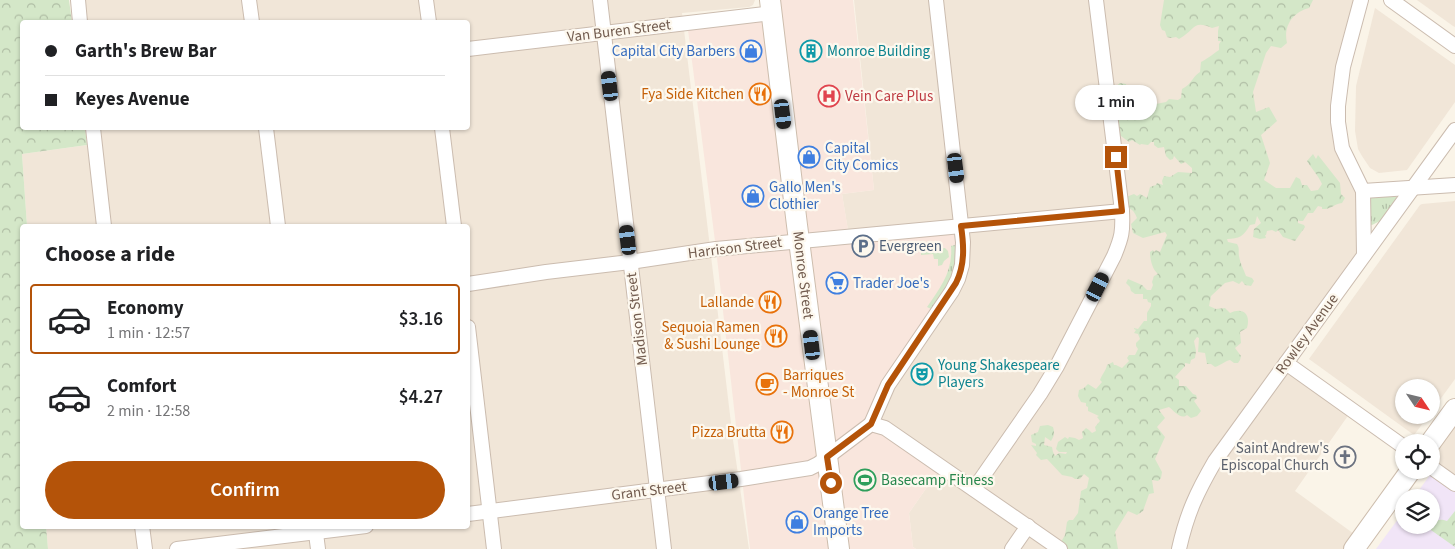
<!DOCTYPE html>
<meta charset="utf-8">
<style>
:root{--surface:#fff;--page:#f2f2f2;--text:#202124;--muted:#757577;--line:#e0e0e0;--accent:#b45309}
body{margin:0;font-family:"Source Sans 3",sans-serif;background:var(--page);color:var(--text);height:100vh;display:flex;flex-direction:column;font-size:19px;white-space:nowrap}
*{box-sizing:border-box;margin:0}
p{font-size:16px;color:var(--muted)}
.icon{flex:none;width:28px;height:28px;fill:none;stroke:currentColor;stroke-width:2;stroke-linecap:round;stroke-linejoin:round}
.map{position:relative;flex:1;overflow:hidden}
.sheet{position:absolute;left:20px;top:224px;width:450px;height:305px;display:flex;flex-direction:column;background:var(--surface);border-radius:5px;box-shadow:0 1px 4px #0004}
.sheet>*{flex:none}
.guide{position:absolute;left:20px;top:20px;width:450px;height:110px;border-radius:5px;box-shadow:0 1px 4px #0004;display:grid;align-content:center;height:110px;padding:0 25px;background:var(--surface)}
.needle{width:32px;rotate:125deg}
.tools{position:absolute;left:1395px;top:379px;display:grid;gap:10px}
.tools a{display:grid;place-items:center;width:45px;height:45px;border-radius:50%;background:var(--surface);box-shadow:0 1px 4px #0004;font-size:25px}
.end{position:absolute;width:22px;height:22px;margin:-11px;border:6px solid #b45309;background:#fff;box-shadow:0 0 0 2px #fff}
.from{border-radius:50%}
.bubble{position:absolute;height:35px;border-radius:18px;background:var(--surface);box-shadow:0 1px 4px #0004;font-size:16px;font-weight:600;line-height:35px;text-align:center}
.car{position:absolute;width:15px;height:30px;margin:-15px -8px;border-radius:6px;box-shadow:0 0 4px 1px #0007;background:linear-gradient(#222 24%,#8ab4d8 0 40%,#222 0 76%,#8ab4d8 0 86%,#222 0)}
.guide b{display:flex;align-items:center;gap:18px;height:48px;font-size:19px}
.guide b+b{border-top:1px solid var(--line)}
.guide i{width:12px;height:12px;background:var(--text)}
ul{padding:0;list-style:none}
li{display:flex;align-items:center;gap:15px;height:70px;margin:0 10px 8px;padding:0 15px;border:2px solid transparent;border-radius:5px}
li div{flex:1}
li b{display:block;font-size:19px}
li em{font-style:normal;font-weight:600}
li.on{border-color:var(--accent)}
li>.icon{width:45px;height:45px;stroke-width:1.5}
h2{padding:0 25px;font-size:22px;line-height:60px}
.primary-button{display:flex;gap:10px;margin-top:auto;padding:10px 25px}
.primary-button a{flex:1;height:58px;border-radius:30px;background:var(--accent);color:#fff;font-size:20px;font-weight:600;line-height:58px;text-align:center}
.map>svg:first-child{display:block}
</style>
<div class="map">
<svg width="1455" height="549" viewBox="0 0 1455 549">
<defs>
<pattern id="grass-tufts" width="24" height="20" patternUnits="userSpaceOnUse" patternTransform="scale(1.25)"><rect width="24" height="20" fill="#d4e7c8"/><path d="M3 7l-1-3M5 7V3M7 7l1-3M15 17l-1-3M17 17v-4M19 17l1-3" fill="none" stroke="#b0bea5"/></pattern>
<pattern id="forest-crowns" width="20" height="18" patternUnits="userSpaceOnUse" patternTransform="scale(1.25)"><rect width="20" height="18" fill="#d4e7c8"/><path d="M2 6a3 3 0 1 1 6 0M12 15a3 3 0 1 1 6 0" fill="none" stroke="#b0bea5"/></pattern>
</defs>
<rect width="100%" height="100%" fill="#faf4e8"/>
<g fill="#f1e6d8">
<polygon points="85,0 755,0 753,5 749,7 682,13 733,440 749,549 48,549 46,526 468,526 468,226 27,226 22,154 102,143 101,128 468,128 468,22 87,22"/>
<polygon points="854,0 1361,0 1338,122 1361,185 1364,255 1287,363 1352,410 1295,491 1361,539 1354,549 916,549 913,547 909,513 941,467 880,426 842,194 874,190"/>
<polygon points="1417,0 1455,0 1455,27 1453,26"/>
<polygon points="1375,8 1455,65 1455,102 1407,170 1379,173 1370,168 1362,156 1358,149 1355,131 1356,86"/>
<polygon points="1455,201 1455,379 1431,412 1431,388 1404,388 1404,415 1429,415 1414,435 1309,359 1420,205 1422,204"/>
<polygon points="1455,426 1455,476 1440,465 1436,455 1439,448"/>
</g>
<polygon fill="#f9e6dd" points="770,0 853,0 874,190 842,194 849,236 961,226 962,265 871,423 941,467 909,513 913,547 916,549 750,549 716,249 687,22 771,13"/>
<polygon fill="#f1e5f7" points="1430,475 1455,492 1455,549 1376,549 1404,511 1404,525 1431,525 1431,498 1414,497"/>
<g fill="url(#grass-tufts)">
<polygon points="1395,194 1397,200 1382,220 1372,225 1370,224 1369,202 1370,198 1374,196"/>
<path d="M955,245C960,269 944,291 931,309L927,307C941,287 953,271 951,246Z"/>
</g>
<g fill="url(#forest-crowns)">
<polygon points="0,0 69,0 72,22 22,22 22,128 85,128 87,145 22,154 27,226 22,226 22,526 46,526 48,549 0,549"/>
<path d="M1164,0H1313L1309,8C1293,12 1283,26 1287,43L1281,48L1271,46L1266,53L1253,92L1256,112L1269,107L1277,121L1261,135L1270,163L1264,180L1276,188H1290L1296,177L1300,179L1302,185H1307L1311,191L1318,190L1322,184C1318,175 1312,169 1307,161L1313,154L1316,159L1318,155L1340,183L1341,194L1345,198L1342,203C1334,204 1330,210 1322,209V207L1318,206L1313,213H1308L1303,221H1299L1298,219V223L1304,225L1305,227L1295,241L1283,237L1278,230L1276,232L1272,230L1267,231L1266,235H1265L1266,238L1260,239L1253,237L1254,229L1261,223L1257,216L1255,224L1250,225C1244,236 1239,239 1227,239L1228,242L1237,244C1240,249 1238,251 1239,256C1240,263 1244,270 1246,276L1252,278L1254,281L1251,286L1245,285L1242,281L1239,284L1233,281L1225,283L1211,296L1209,306L1216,309L1225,308L1230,313C1243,307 1251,314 1247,328L1240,332L1241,343L1235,348L1241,356L1240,360L1238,363H1234L1230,360C1225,361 1221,365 1215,367L1211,364H1207L1205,353L1198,352L1199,338L1197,337L1194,341L1196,351L1195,358L1191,360L1190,364L1185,363V366L1175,377L1179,380V386H1186L1193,394L1196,395L1197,398L1194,401L1201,411L1197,416L1191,418L1187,415C1181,420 1174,411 1169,407L1159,410L1165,418L1157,427L1165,437L1155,459L1162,472L1161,478L1158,481L1152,480L1154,493L1149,494L1143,511L1137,515L1128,511L1115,532L1118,549H1057L1065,535L1067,522L1069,520H1073L1078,513L1081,491L1087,488L1089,478L1084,474L1080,479H1075L1072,477L1062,475L1047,459L1041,460L1036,455L1037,453L1031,445L1036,446V444L1032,442L1031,435L1038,432L1040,426L1048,425L1053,427C1055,433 1054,436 1051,441L1045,437L1044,445L1052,447L1053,452L1055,456L1059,453L1066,454L1067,452H1059L1056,449L1058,442L1065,437L1068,439L1069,437L1075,438L1079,440L1083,438L1082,432L1086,428L1089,430L1092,433L1096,431L1095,427L1100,421L1097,417L1099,416L1088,411V407L1086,406V403L1081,402L1078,396L1079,390L1084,388L1088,384L1096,389L1102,382L1100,380C1102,374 1106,371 1107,365L1113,362L1114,365H1116L1122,368L1129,361L1127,358L1129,355H1135L1138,349L1136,346V343L1140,339L1138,334L1134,333L1136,330L1134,329V328L1138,329L1144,321H1147V313L1151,306V303L1148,302L1147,299H1143V294H1135L1131,291L1130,287L1126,283L1128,279L1142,285L1147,290H1151L1153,285L1152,282L1154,276L1158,274C1152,269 1150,259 1150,252L1153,250L1154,252L1156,250L1160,252L1167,235L1165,232L1143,238L1133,233L1131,224L1137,218C1135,213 1133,209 1127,208L1126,197L1134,194L1137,196L1140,194L1147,198L1150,187L1156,185L1157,183L1163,185L1162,181L1164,176L1170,177L1178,172L1192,173V168L1185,162L1181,164L1174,156L1173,159L1170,160L1166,156L1164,147L1158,148L1154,145V142H1151L1148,145L1141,144L1140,145L1132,140L1129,142L1113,130L1115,99L1114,88L1120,83L1126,84L1129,98L1134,101V105L1136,108L1166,102L1169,99L1178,100L1181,98L1182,89C1192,84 1192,77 1200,72L1201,62C1204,61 1216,52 1219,50V44L1221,41H1218V31L1219,26L1212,28C1193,19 1195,30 1179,39L1176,37L1171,38L1167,37L1165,31L1162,30L1160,25Z"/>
<path d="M1455,511V547L1428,528C1434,521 1438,518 1447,521Z"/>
</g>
<polygon fill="#d4e7c8" points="945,248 948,251 949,257 944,261 942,265 938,266 938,259 934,259 933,254 921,255 921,250"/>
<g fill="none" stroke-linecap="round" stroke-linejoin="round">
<g stroke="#cbbcaf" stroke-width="16">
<g id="minor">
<polyline points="78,0 80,22"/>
<polyline points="249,0 252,22"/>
<polyline points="426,0 429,22"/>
<polyline points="600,0 664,549"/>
<polyline points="1361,0 1343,67 1338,106 1338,122 1342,148 1363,191 1364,255"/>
<polyline points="1391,0 1455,46"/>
<polyline points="468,49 772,13"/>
<polyline points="93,128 104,226"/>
<polyline points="266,128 278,226"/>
<polyline points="442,128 454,226"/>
<polyline points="1363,191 1455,185"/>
<polyline points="468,284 546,272 630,262 716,249 1122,211"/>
<polyline points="468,327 494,549"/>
<polyline points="1286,363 1404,447"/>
<polyline points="871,424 888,385 952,291 958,279 962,265 963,242 936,0"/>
<polyline points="1431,467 1455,484"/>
<path d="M974,489L1040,394L1057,366L1114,256C1122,237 1123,231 1122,211L1096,0"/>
<polyline points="468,514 741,479 810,468 818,464 871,424 885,428 1060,549"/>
<polyline points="142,526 145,549"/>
<polyline points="315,526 318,549"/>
<polyline points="177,549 366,526"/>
<polyline points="1012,549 1028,526"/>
<path d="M1179,549C1187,513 1197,492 1215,461L1455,130"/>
</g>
</g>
<g stroke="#cdbdad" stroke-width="22">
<g id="secondary">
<polyline points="770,0 797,225 839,549"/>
<polyline points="1431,442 1455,409"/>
<polyline points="1354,549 1411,470"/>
</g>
</g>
<use href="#minor" stroke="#fff" stroke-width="14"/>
<use href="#secondary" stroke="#fff" stroke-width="20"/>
</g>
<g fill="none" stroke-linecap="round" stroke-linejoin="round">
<path stroke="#b45309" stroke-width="6" d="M831,483L827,457L871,424L888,385L956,283C965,265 964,246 961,226L1122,211L1116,157"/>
</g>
<defs>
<g id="shop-ring" transform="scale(1.125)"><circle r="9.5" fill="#fdf8ee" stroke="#3f7fe0" stroke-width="1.5"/><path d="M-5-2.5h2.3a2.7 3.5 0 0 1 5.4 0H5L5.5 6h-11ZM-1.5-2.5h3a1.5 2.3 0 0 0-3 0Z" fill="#3f7fe0"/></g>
<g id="building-ring" transform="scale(1.125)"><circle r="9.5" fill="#fdf8ee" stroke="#0f9aa8" stroke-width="1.5"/><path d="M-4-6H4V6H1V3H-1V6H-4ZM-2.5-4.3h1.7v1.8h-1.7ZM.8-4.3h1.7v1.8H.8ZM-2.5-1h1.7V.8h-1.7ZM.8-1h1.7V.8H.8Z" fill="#0f9aa8"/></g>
<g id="restaurant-ring" transform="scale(1.125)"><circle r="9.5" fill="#fdf8ee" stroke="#e8710a" stroke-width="1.5"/><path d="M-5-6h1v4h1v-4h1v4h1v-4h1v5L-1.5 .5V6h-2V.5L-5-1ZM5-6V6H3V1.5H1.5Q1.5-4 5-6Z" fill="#e8710a"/></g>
<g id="hospital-ring" transform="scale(1.125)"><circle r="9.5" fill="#fdf8ee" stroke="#e0444e" stroke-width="1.5"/><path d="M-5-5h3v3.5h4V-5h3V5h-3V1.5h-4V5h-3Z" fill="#e0444e"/></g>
<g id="parking-ring" transform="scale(1.125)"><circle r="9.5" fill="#fdf8ee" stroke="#5c6f8a" stroke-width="1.5"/><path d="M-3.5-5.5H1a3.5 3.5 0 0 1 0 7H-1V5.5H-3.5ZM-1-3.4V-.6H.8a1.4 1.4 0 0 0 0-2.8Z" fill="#5c6f8a"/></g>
<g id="supermarket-ring" transform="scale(1.125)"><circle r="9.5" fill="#fdf8ee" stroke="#3f7fe0" stroke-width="1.5"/><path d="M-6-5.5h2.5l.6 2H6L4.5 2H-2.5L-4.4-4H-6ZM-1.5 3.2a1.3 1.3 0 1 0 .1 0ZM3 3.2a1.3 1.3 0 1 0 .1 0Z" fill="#3f7fe0"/></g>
<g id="theatre-ring" transform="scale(1.125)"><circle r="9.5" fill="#fdf8ee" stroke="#0f9aa8" stroke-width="1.5"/><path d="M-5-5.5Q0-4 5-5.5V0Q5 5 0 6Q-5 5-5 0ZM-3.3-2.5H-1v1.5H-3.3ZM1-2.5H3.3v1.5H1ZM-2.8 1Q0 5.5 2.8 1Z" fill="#0f9aa8"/></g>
<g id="cafe-ring" transform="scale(1.125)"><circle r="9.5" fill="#fdf8ee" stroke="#e8710a" stroke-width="1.5"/><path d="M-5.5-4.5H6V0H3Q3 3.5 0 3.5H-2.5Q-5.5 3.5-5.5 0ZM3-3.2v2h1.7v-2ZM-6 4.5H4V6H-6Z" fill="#e8710a"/></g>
<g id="church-ring" transform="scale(1.125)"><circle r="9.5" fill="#fdf8ee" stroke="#6b7280" stroke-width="1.5"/><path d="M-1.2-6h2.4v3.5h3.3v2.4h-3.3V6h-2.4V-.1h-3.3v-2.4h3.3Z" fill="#6b7280"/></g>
<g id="stadium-ring" transform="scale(1.125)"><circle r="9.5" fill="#fdf8ee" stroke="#2e9e5b" stroke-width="1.5"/><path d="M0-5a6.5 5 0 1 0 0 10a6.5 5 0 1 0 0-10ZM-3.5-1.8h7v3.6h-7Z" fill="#2e9e5b"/></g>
</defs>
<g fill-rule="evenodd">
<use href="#shop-ring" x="751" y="51"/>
<use href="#building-ring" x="811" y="51"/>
<use href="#restaurant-ring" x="760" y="94"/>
<use href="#hospital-ring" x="829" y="96"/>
<use href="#shop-ring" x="809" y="157"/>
<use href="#shop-ring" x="753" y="196"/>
<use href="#parking-ring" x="863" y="246"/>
<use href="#supermarket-ring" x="837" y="283"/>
<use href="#restaurant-ring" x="770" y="302"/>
<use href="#restaurant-ring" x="776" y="336"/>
<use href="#theatre-ring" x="922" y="374"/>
<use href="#cafe-ring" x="767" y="384"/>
<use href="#restaurant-ring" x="782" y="432"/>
<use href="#church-ring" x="1345" y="457"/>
<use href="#stadium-ring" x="865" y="480"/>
<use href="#shop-ring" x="797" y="522"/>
</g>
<g text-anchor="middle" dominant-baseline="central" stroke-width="4.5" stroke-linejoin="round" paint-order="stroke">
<g font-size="15" fill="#725c4f" stroke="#fdf8ee">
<text transform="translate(619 31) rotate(-7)">Van Buren Street</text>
<text transform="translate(735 248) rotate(-7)">Harrison Street</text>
<text transform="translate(803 275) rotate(83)">Monroe Street</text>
<text transform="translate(637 319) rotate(-97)">Madison Street</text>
<text transform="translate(1307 334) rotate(-54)">Rowley Avenue</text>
<text transform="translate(649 491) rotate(-7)">Grant Street</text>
</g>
<g font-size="15" fill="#366cbe" stroke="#fdf8ee" text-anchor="start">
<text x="735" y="51" text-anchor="end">Capital City Barbers</text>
<text x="825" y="148">Capital<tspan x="825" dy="17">City Comics</tspan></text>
<text x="769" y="187">Gallo Men's<tspan x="769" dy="17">Clothier</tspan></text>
<text x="853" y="283">Trader Joe's</text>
<text x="813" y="513">Orange Tree<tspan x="813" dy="17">Imports</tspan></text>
</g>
<g font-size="15" fill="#0d838f" stroke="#fdf8ee" text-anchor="start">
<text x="827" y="51">Monroe Building</text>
<text x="938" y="365">Young Shakespeare<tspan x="938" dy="17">Players</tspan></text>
</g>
<g font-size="15" fill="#c56008" stroke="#fdf8ee" text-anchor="end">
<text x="744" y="94">Fya Side Kitchen</text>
<text x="754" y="302">Lallande</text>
<text x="760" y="327">Sequoia Ramen<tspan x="760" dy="17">&amp; Sushi Lounge</tspan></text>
<text x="783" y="375" text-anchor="start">Barriques<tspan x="783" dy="17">- Monroe St</tspan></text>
<text x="766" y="432">Pizza Brutta</text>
</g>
<g font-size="15" fill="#be3a42" stroke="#fdf8ee" text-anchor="start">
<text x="845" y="96">Vein Care Plus</text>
</g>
<g font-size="15" fill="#4e5e75" stroke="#fdf8ee" text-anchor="start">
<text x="879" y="246">Evergreen</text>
</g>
<g font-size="15" fill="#5b616d" stroke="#fdf8ee" text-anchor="end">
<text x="1329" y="448">Saint Andrew's<tspan x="1329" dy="17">Episcopal Church</tspan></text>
</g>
<g font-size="15" fill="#27864d" stroke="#fdf8ee" text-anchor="start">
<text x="881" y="480">Basecamp Fitness</text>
</g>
</g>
</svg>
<div class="tools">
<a><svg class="needle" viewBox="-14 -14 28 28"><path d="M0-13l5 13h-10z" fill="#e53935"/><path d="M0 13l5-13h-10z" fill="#757577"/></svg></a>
<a><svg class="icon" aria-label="locate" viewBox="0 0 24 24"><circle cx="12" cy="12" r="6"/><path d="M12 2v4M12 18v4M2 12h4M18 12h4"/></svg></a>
<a><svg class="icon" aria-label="layers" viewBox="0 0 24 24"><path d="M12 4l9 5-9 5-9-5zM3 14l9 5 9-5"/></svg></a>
</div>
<i class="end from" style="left:831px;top:483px"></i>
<i class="end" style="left:1116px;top:157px"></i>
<div class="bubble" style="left:1075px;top:85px;width:82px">1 min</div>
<i class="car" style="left:610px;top:86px;rotate:353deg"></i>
<i class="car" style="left:783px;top:114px;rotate:173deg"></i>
<i class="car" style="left:956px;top:168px;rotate:173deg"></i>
<i class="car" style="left:628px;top:240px;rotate:353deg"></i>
<i class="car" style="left:1098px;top:287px;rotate:27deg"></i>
<i class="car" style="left:812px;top:345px;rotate:353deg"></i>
<i class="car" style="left:724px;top:482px;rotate:83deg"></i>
<div class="guide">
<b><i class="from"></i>Garth's Brew Bar</b>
<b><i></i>Keyes Avenue</b>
</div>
<section class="sheet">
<h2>Choose a ride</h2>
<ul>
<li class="on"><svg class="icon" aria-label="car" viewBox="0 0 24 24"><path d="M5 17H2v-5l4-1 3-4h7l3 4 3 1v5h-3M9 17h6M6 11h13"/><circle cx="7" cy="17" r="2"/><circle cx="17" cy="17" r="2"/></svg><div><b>Economy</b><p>1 min · 12:57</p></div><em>$3.16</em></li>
<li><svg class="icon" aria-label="car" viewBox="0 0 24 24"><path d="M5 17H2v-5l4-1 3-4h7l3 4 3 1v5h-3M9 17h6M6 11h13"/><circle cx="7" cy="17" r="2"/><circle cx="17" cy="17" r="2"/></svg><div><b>Comfort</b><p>2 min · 12:58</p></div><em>$4.27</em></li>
</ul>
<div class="primary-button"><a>Confirm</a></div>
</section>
</div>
